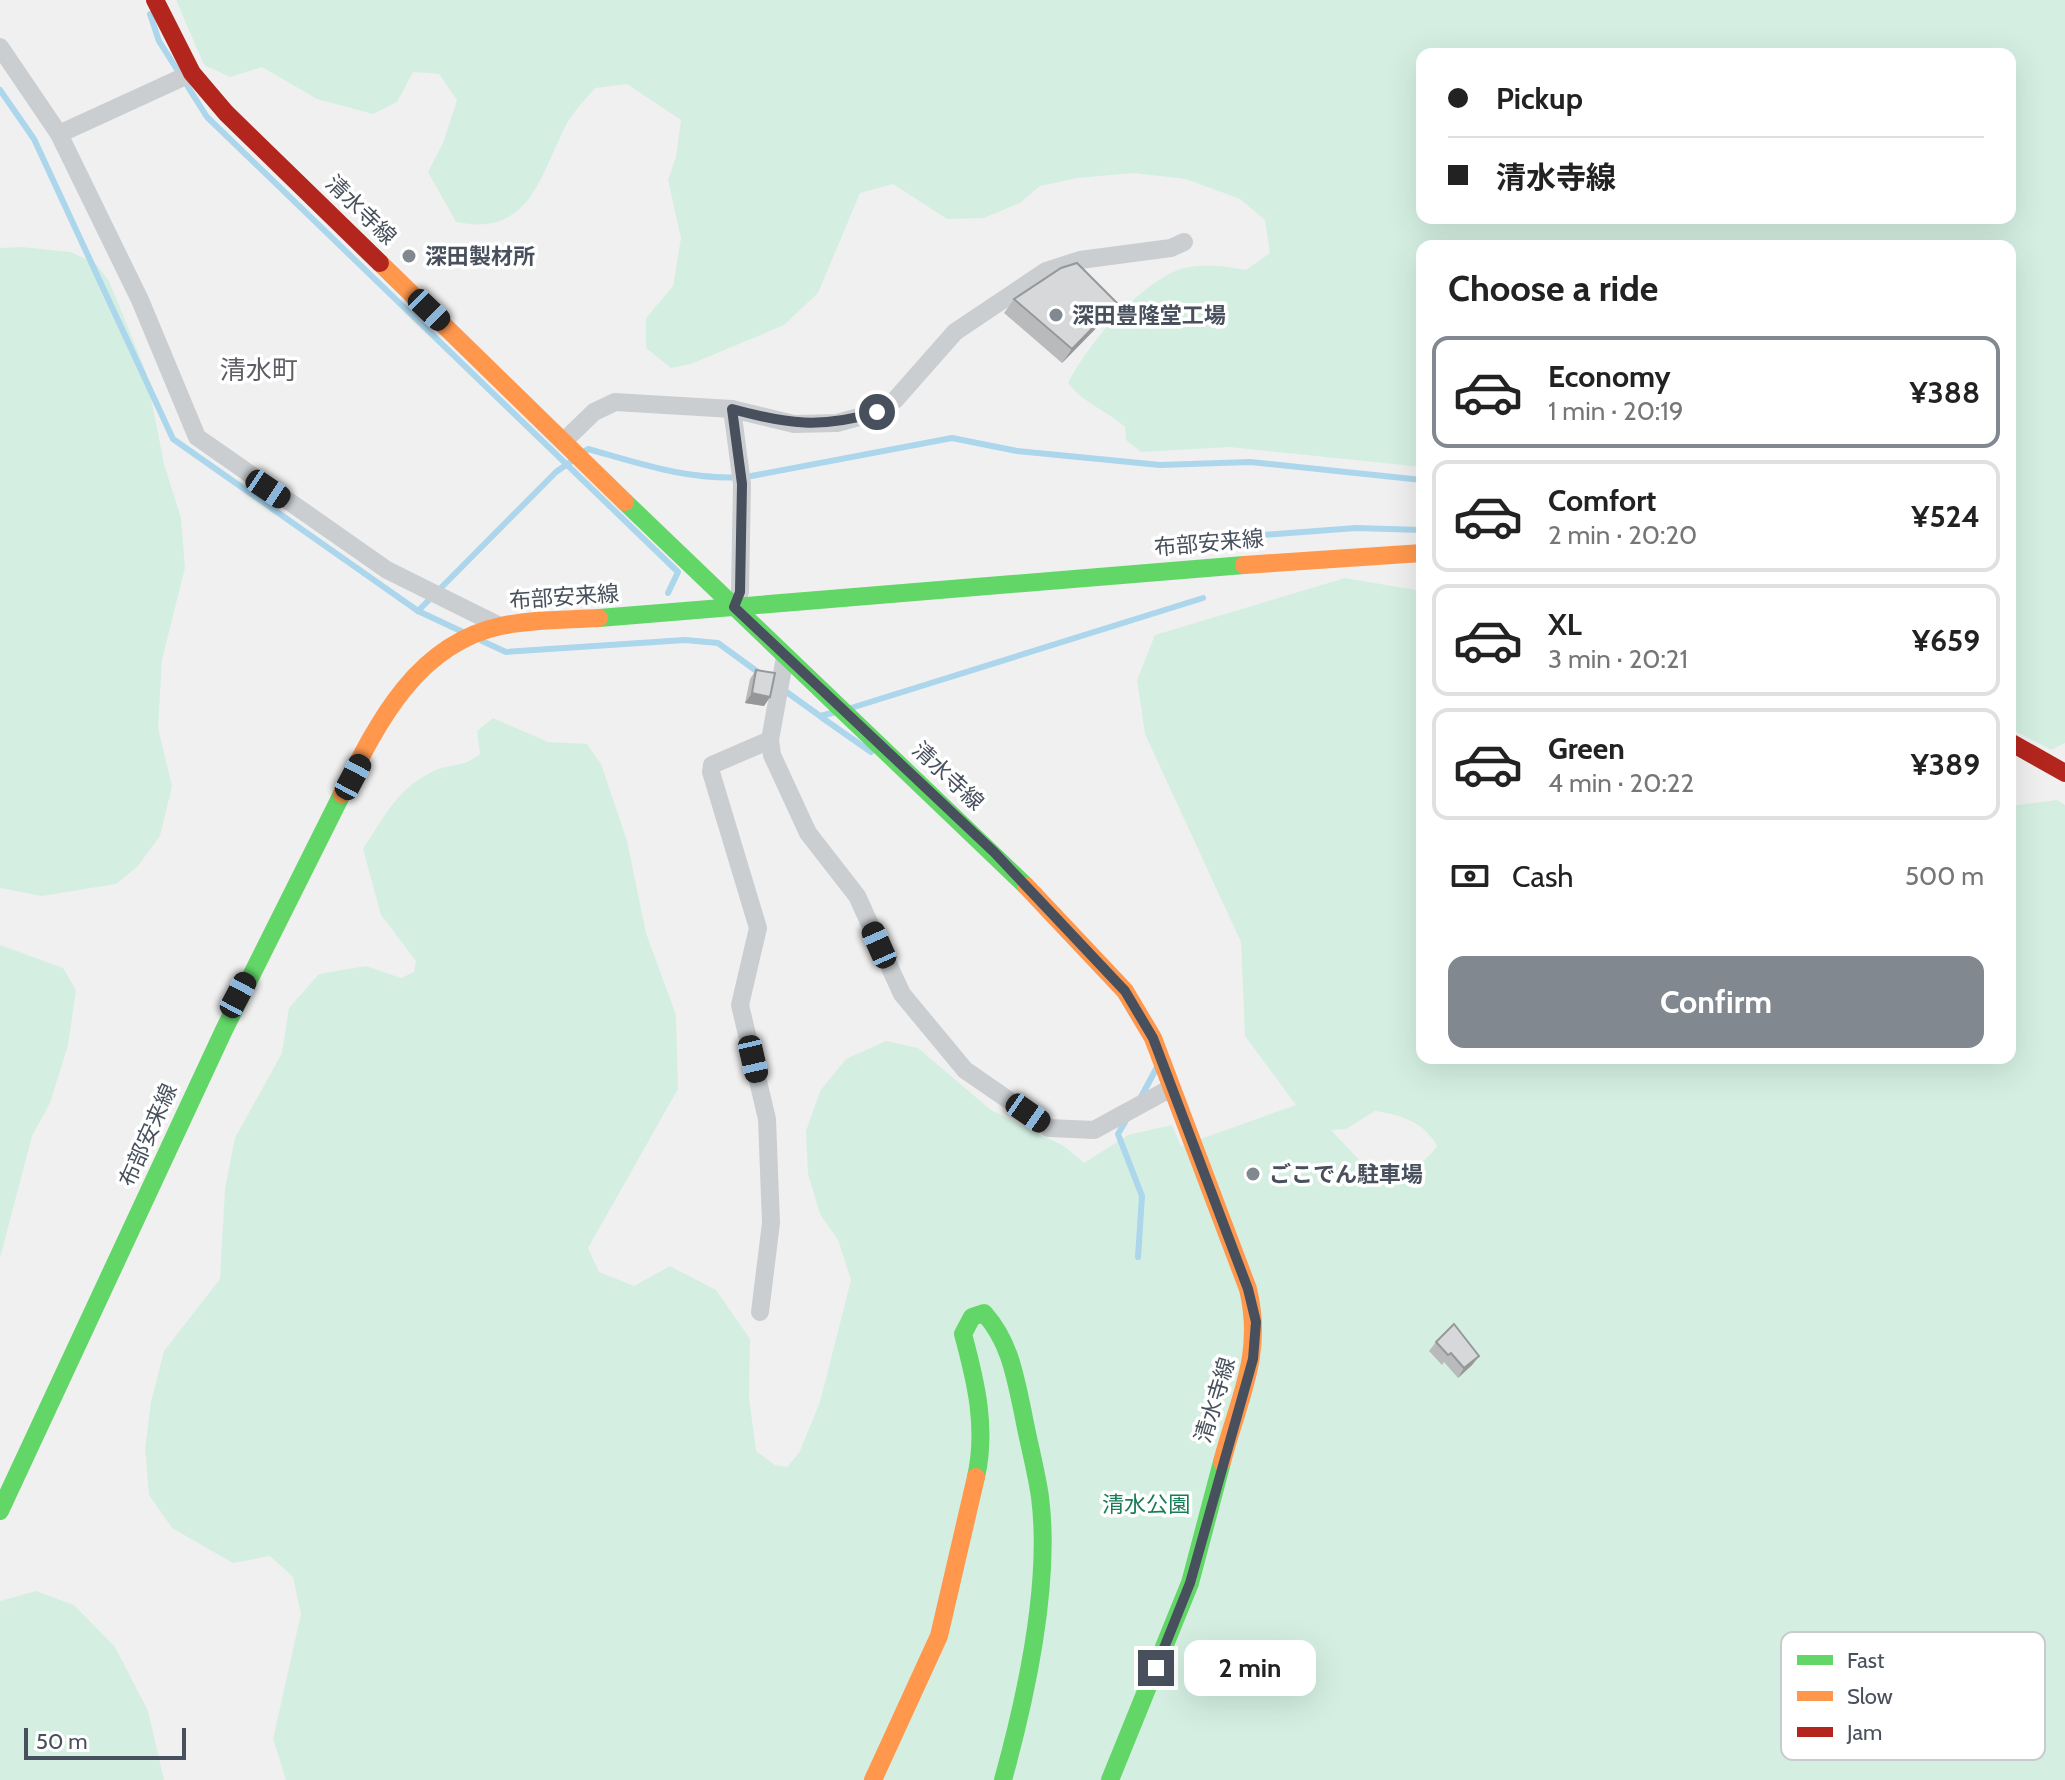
<!DOCTYPE html>
<meta charset="utf-8">
<style>
:root{--surface:#fff;--page:#f2f2f2;--text:#222;--muted:#767676;--line:#e0e0e0;--accent:#828890}
body{margin:0;font-family:Cabin,"Noto Sans JP",sans-serif;background:var(--page);color:var(--text);height:100vh;display:flex;flex-direction:column;font-size:30px;white-space:nowrap}
*{box-sizing:border-box;margin:0}
p{font-size:26px;color:var(--muted)}
.icon{flex:none;width:44px;height:44px;fill:none;stroke:currentColor;stroke-width:2;stroke-linecap:round;stroke-linejoin:round}
.map{position:relative;flex:1;overflow:hidden}
.details{position:absolute;left:1416px;top:240px;width:600px;height:824px;display:flex;flex-direction:column;background:var(--surface);border-radius:16px;box-shadow:0 8px 32px #0002}
.details>*{flex:none}
.hud{position:absolute;left:1416px;top:48px;width:600px;height:176px;border-radius:16px;box-shadow:0 8px 32px #0002;display:grid;align-content:center;height:176px;padding:0 32px;background:var(--surface)}
.scale{position:absolute;left:24px;bottom:20px;width:162px;box-sizing:border-box;padding-left:8px;border:4px solid #47505c;border-top:0;font-size:22px;line-height:28px;white-space:nowrap;color:#47505c;-webkit-text-stroke:6px #fff;paint-order:stroke}
.end{position:absolute;width:36px;height:36px;margin:-18px;border:10px solid #47505c;background:#fff;box-shadow:0 0 0 4px #fff}
.from{border-radius:50%}
.bubble{position:absolute;height:56px;border-radius:16px;background:var(--surface);box-shadow:0 8px 32px #0002;font-size:26px;font-weight:700;line-height:56px;text-align:center}
.car{position:absolute;width:24px;height:48px;margin:-24px -12px;border-radius:10px;box-shadow:0 0 6px 2px #0007;background:linear-gradient(#222 24%,#8ab4d8 0 40%,#222 0 76%,#8ab4d8 0 86%,#222 0)}
.hud b{display:flex;align-items:center;gap:28px;height:76px;font-size:30px}
.hud b+b{border-top:2px solid var(--line)}
.hud i{width:20px;height:20px;background:var(--text)}
ul{padding:0;list-style:none}
li{display:flex;align-items:center;gap:24px;height:112px;margin:0 16px 12px;padding:0 16px;border:4px solid var(--line);border-radius:16px}
li div{flex:1}
li b{display:block;font-size:30px}
li em{font-style:normal;font-weight:700}
li.on{border-color:var(--accent)}
li>.icon{width:72px;height:72px;stroke-width:1.5}
h2{padding:0 32px;font-size:36px;line-height:96px}
.pay{display:flex;align-items:center;gap:20px;height:88px;padding:0 32px;font-size:30px}
.pay p{margin-inline-start:auto}
.action{display:flex;gap:16px;margin-top:auto;padding:16px 32px}
.action a{flex:1;height:92px;border-radius:16px;background:var(--accent);color:#fff;font-size:32px;font-weight:700;line-height:92px;text-align:center}
.map>svg:first-child{display:block}
</style>
<div class="map">
<svg width="2065" height="1780" viewBox="0 0 2065 1780">
<rect width="100%" height="100%" fill="#f0f0f0"/>
<g fill="#d4efe2" fill-rule="evenodd">
<path d="M176,0H2065V743L2051,750L2010,728V246H1422V467L1229,447L1141,452L1126,440L1125,427C1106,410 1083,403 1068,383C1088,344 1133,291 1173,272C1193,262 1225,266 1246,270L1270,253L1265,220L1240,199L1186,179L1133,173L1077,178L1040,186L1020,203L984,218L947,219L893,184L860,193L818,293L784,325L691,364L671,368L646,348V318L673,286L681,238L668,180L676,157L681,120L627,84L595,88C585,100 572,113 565,127C539,179 529,237 456,222L428,172L443,143L457,100L439,74L413,72L397,102L373,114L317,99L262,67L230,77L204,65ZM2010,54V218H1422V54Z"/>
<polygon points="22,247 71,252 96,264 109,281 146,372 164,464 181,518 185,568 162,660 158,728 172,786 160,836 137,867 116,884 42,896 0,888 0,248"/>
<path d="M1345,578L1422,591V1058H2010V806L2057,800L2065,805V1780H286L273,1739L301,1614L293,1577L270,1556L233,1563L172,1528L149,1495L145,1449L151,1402L164,1351L220,1279L225,1189L235,1138L282,1053L289,1008L319,974L366,966L401,978L414,972L416,961L381,915L363,849C385,816 397,788 434,771C453,762 459,770 480,754L477,731L493,718L548,742L587,744L601,764L627,841L646,933L676,1015L678,1089L588,1248L599,1272L634,1286L670,1266L716,1290L750,1339L749,1397L756,1451L775,1465L787,1467L799,1453L820,1402L851,1280L838,1240L820,1214L808,1174L806,1131L820,1091L846,1059L886,1041L918,1048L991,1110L1064,1146L1084,1163L1128,1135L1172,1125L1181,1146L1296,1105L1245,1036L1241,942L1145,734L1137,680L1155,635ZM1375,1111C1401,1115 1424,1122 1437,1146C1421,1171 1400,1167 1375,1177L1331,1130L1346,1129Z"/>
<polygon points="0,945 63,968 76,990 68,1045 50,1103 32,1136 0,1258"/>
<polygon points="36,1591 74,1605 115,1647 148,1711 164,1780 0,1780 0,1601"/>
</g>
<g fill="none" stroke-linecap="round" stroke-linejoin="round">
<g stroke="#abd6ec" stroke-width="6">
<polyline points="150,14 159,41 207,117 678,572 668,593"/>
<polyline points="0,90 34,139 173,439 418,611 465,633"/>
<path d="M582,453L588,449C641,464 690,481 746,477L952,438L1017,451L1160,465L1250,462L1422,480"/>
<polyline points="1223,538 1356,528 1422,530"/>
<polyline points="418,611 556,472 573,460"/>
<polyline points="482,641 506,652 685,640 718,643 762,675"/>
<polyline points="781,688 820,716 836,712"/>
<polyline points="851,708 1203,598"/>
<polyline points="821,717 871,752"/>
<polyline points="1141,1097 1156,1069"/>
<polyline points="1128,1117 1118,1134 1142,1196 1138,1257"/>
</g>
<g stroke="#cbced1" stroke-width="18">
<polyline points="0,47 59,134 140,300 197,437 387,570 500,626"/>
<polyline points="59,134 192,73"/>
<polyline points="732,409 742,484 740,592 734,607"/>
<polyline points="564,441 594,412 615,402 732,409 794,424 837,423 877,412 895,400 955,332 1046,271 1080,260 1171,248 1184,242"/>
<polyline points="770,740 772,755 808,833 857,896 902,994 965,1070 1049,1128 1094,1130 1171,1088"/>
<polyline points="760,1312 771,1223 767,1119 740,1005 758,928 711,772 712,765 770,740 785,657"/>
</g>
<g stroke="#63d668" stroke-width="18">
<polyline points="625,502 1026,886"/>
<polyline points="599,618 1244,565"/>
<path d="M976,1477C987,1428 976,1382 963,1334L972,1317L984,1313C1010,1342 1015,1376 1023,1413C1028,1441 1036,1469 1040,1497C1051,1583 1026,1697 1003,1780"/>
<polyline points="0,1511 224,1030 342,794"/>
<polyline points="1110,1780 1190,1583 1222,1462"/>
</g>
<g stroke="#ff974d" stroke-width="18">
<polyline points="380,263 625,502"/>
<polyline points="1244,565 1422,553"/>
<path d="M342,794C377,724 416,644 501,626C532,619 567,620 599,618"/>
<path d="M1026,886L1125,991L1153,1038L1248,1289C1264,1356 1238,1399 1222,1462"/>
<polyline points="873,1780 939,1636 976,1477"/>
</g>
<g stroke="#b3261e" stroke-width="18">
<polyline points="155,0 192,73 226,113 380,263"/>
<polyline points="2010,742 2065,773"/>
</g>
</g>
<g fill="#b9babb">
<polygon points="1014,299 1107,317 1062,363 1004,313"/>
<polygon points="756,670 770,697 764,706 745,703 750,679"/>
<polygon points="1436,1342 1479,1356 1472,1365 1458,1378 1444,1362 1442,1365 1429,1351"/>
</g>
<g fill="#969799">
<polygon points="1117,303 1107,317 1062,363 1072,349"/>
<polygon points="752,693 770,697 764,706 745,703"/>
<polygon points="1479,1356 1472,1365 1458,1378 1464,1368"/>
</g>
<g fill="#d7d8da" stroke="#969799" stroke-width="2">
<polygon points="1077,263 1117,303 1072,349 1014,299 1061,268"/>
<polygon points="756,670 775,673 770,697 752,693"/>
<polygon points="1454,1324 1479,1356 1464,1368 1451,1353 1448,1355 1436,1342"/>
</g>
<g fill="none" stroke-linecap="round" stroke-linejoin="round">
<path stroke="#47505c" stroke-width="10" d="M877,412C821,429 787,424 732,409L742,484L740,592L734,607L994,852L1125,991L1153,1038L1248,1289L1256,1322L1253,1359L1190,1583L1156,1668"/>
</g>
<g fill="#828890" stroke="#fff" stroke-width="3">
<circle cx="409" cy="256" r="8"/>
<circle cx="1056" cy="315" r="8"/>
<circle cx="1253" cy="1174" r="8"/>
</g>
<g text-anchor="middle" dominant-baseline="central" stroke-width="7" stroke-linejoin="round" paint-order="stroke">
<g font-size="22" fill="#47505c" stroke="#fff">
<text transform="translate(361 210) rotate(44)">清水寺線</text>
<text transform="translate(1209 543) rotate(-5)">布部安来線</text>
<text transform="translate(564 597) rotate(-4)">布部安来線</text>
<text transform="translate(948 776) rotate(43)">清水寺線</text>
<text transform="translate(148 1135) rotate(-66)">布部安来線</text>
<text transform="translate(1215 1400) rotate(-73)">清水寺線</text>
</g>
<g font-size="22" font-weight="bold" fill="#47505c" stroke="#fff" text-anchor="start">
<text x="425" y="256">深田製材所</text>
<text x="1072" y="315">深田豊隆堂工場</text>
<text x="1269" y="1174">ごこでん駐車場</text>
</g>
<g font-size="22" fill="#197c57" stroke="#fff">
<text x="1146" y="1504">清水公園</text>
</g>
<g font-size="26" fill="#5c5e64" stroke="#fff">
<text x="259" y="370">清水町</text>
</g>
</g>
<rect x="1781" y="1632" width="264" height="128" rx="12" fill="#fff" stroke="#c8cace" stroke-width="2"/>
<rect x="1797" y="1655" width="36" height="10" fill="#63d668"/>
<rect x="1797" y="1691" width="36" height="10" fill="#ff974d"/>
<rect x="1797" y="1727" width="36" height="10" fill="#b3261e"/>
<g font-size="22" fill="#47505c">
<text x="1847" y="1668">Fast</text>
<text x="1847" y="1704">Slow</text>
<text x="1847" y="1740">Jam</text>
</g>
</svg>
<div class="scale">50 m</div>
<i class="end from" style="left:877px;top:412px"></i>
<i class="end" style="left:1156px;top:1668px"></i>
<div class="bubble" style="left:1184px;top:1640px;width:132px">2 min</div>
<i class="car" style="left:429px;top:310px;rotate:134deg"></i>
<i class="car" style="left:268px;top:489px;rotate:124deg"></i>
<i class="car" style="left:353px;top:777px;rotate:28deg"></i>
<i class="car" style="left:879px;top:945px;rotate:336deg"></i>
<i class="car" style="left:238px;top:995px;rotate:28deg"></i>
<i class="car" style="left:753px;top:1059px;rotate:167deg"></i>
<i class="car" style="left:1028px;top:1113px;rotate:125deg"></i>
<div class="hud">
<b><i class="from"></i>Pickup</b>
<b><i></i>清水寺線</b>
</div>
<section class="details">
<h2>Choose a ride</h2>
<ul>
<li class="on"><svg class="icon" aria-label="car" viewBox="0 0 24 24"><path d="M5 17H2v-5l4-1 3-4h7l3 4 3 1v5h-3M9 17h6M6 11h13"/><circle cx="7" cy="17" r="2"/><circle cx="17" cy="17" r="2"/></svg><div><b>Economy</b><p>1 min · 20:19</p></div><em>¥388</em></li>
<li><svg class="icon" aria-label="car" viewBox="0 0 24 24"><path d="M5 17H2v-5l4-1 3-4h7l3 4 3 1v5h-3M9 17h6M6 11h13"/><circle cx="7" cy="17" r="2"/><circle cx="17" cy="17" r="2"/></svg><div><b>Comfort</b><p>2 min · 20:20</p></div><em>¥524</em></li>
<li><svg class="icon" aria-label="car" viewBox="0 0 24 24"><path d="M5 17H2v-5l4-1 3-4h7l3 4 3 1v5h-3M9 17h6M6 11h13"/><circle cx="7" cy="17" r="2"/><circle cx="17" cy="17" r="2"/></svg><div><b>XL</b><p>3 min · 20:21</p></div><em>¥659</em></li>
<li><svg class="icon" aria-label="car" viewBox="0 0 24 24"><path d="M5 17H2v-5l4-1 3-4h7l3 4 3 1v5h-3M9 17h6M6 11h13"/><circle cx="7" cy="17" r="2"/><circle cx="17" cy="17" r="2"/></svg><div><b>Green</b><p>4 min · 20:22</p></div><em>¥389</em></li>
</ul>
<div class="pay"><svg class="icon" aria-label="cash" viewBox="0 0 24 24"><path d="M3 7h18v10H3z"/><circle cx="12" cy="12" r="2"/></svg>Cash<p>500 m</p></div>
<div class="action"><a>Confirm</a></div>
</section>
</div>
